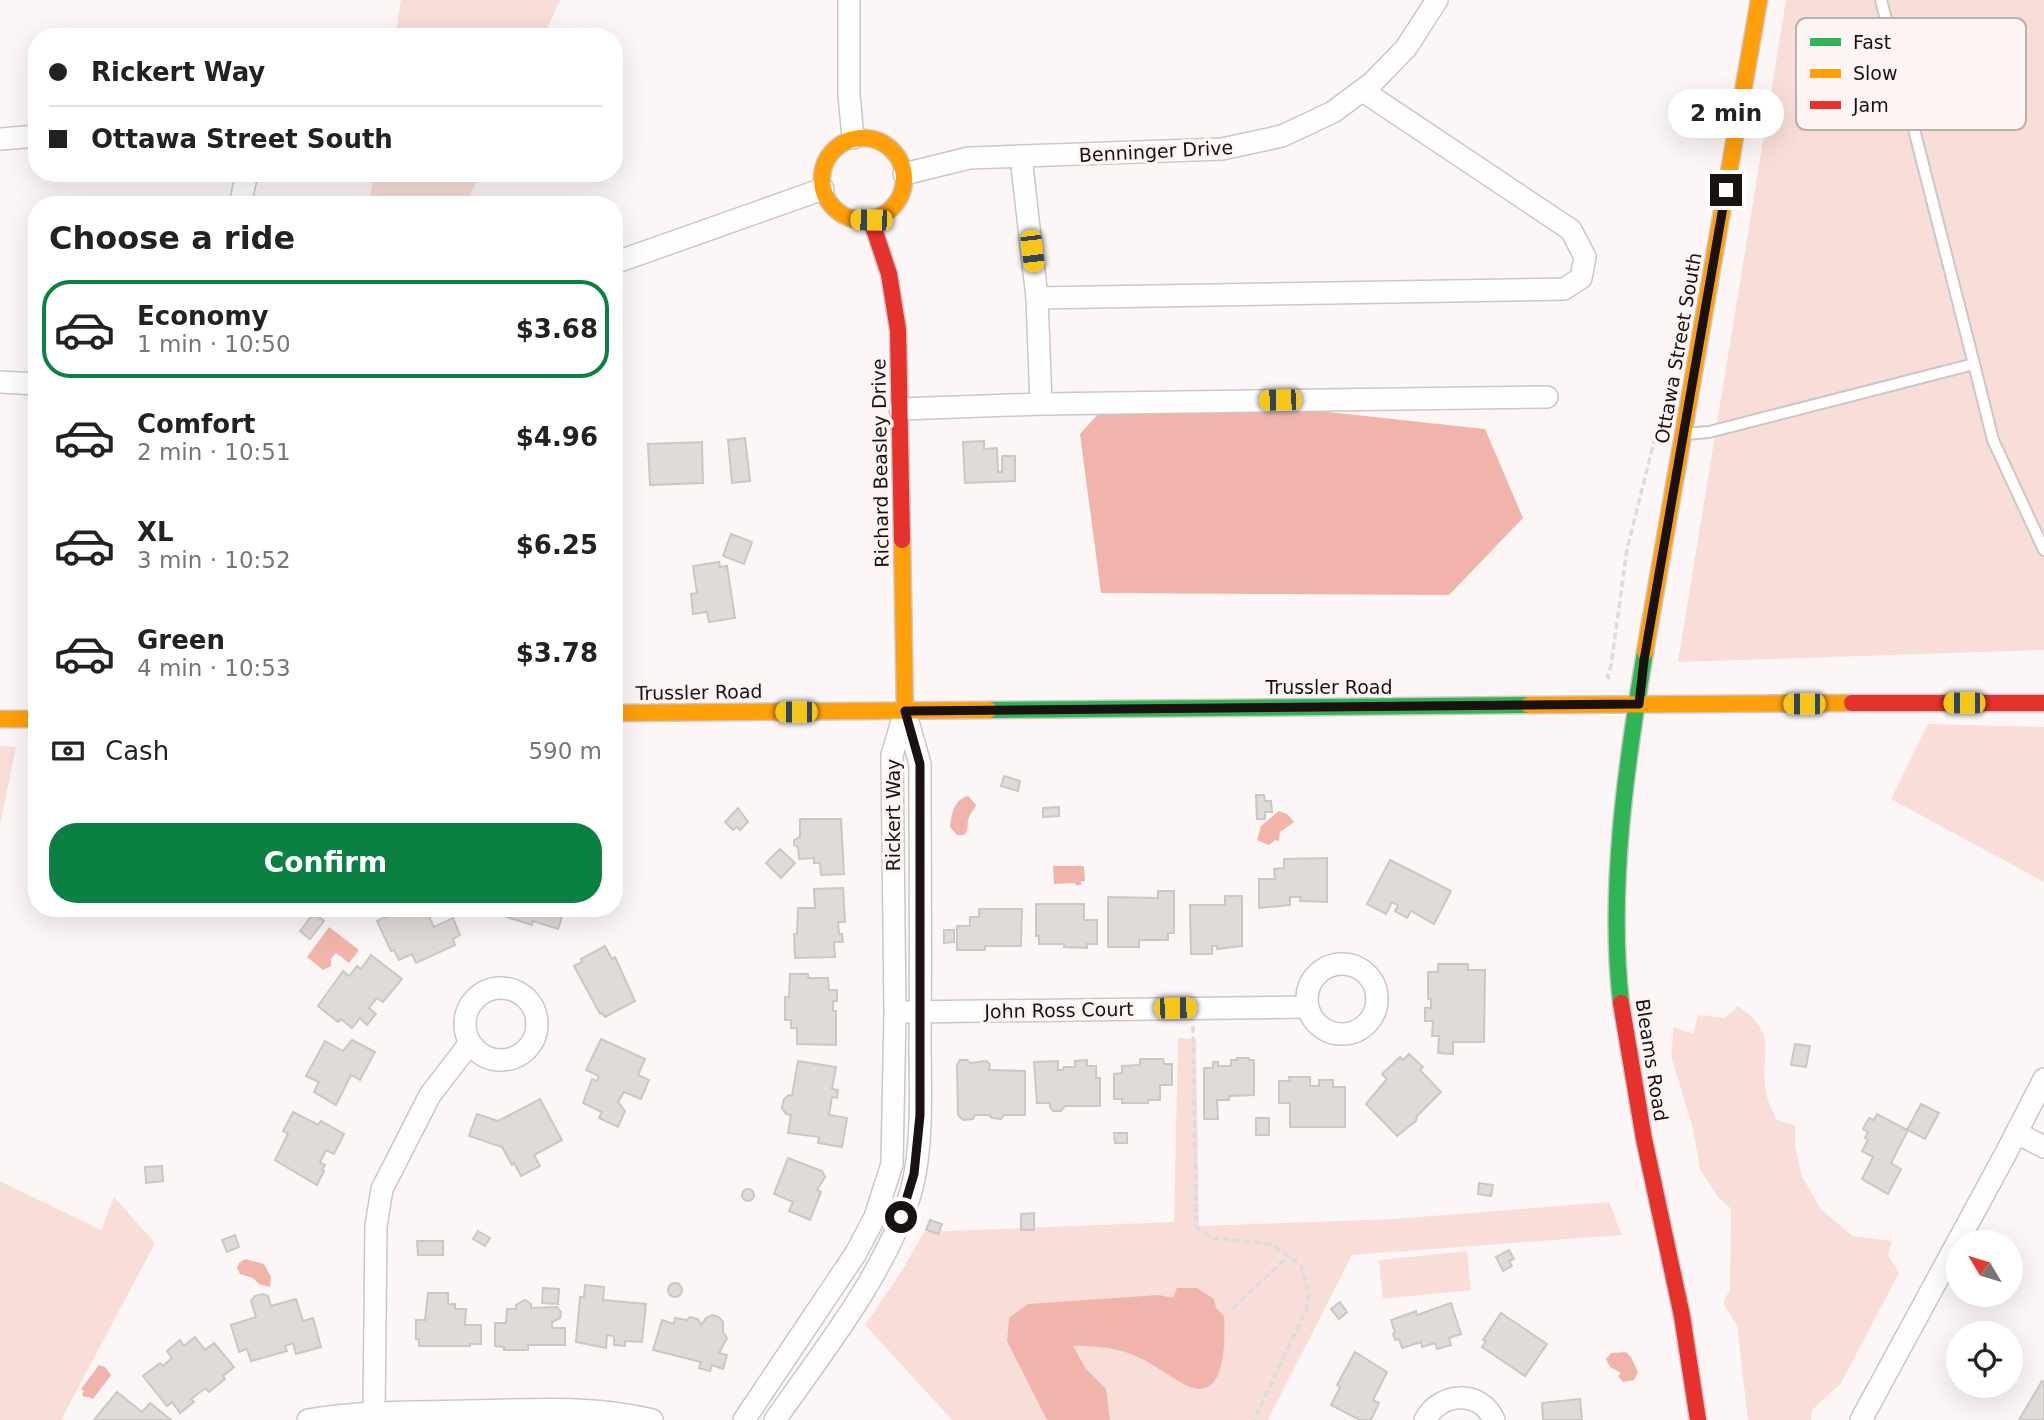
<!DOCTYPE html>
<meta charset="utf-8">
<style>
:root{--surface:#fff;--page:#f2f2f2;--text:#222;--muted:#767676;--line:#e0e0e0;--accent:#0b8043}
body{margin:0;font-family:"DejaVu Sans",sans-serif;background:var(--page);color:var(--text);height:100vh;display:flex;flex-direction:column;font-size:26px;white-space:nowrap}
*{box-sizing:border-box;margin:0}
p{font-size:23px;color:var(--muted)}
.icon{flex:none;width:38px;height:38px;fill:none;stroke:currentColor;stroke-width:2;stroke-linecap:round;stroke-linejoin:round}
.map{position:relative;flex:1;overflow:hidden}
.details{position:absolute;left:28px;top:196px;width:595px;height:721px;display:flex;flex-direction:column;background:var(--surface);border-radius:28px;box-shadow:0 7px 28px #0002}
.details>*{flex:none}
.banner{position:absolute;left:28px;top:28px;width:595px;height:154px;border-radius:28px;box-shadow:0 7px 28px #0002;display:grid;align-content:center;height:154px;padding:0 21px;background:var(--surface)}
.needle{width:46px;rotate:308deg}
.buttons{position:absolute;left:1946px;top:1230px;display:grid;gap:14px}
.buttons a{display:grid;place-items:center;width:77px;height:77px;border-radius:50%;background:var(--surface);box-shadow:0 7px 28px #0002;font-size:35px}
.end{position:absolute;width:32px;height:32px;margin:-16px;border:9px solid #191211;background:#fff;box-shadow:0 0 0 4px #fff}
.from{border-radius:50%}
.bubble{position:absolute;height:49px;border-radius:24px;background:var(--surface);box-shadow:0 7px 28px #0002;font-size:23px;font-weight:800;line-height:49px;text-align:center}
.car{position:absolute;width:21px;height:42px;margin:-21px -10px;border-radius:9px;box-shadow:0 0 5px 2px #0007;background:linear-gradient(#f5c518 24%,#345 0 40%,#f5c518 0 76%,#345 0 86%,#f5c518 0)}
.banner b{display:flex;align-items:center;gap:24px;height:66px;font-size:26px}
.banner b+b{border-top:2px solid var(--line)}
.banner i{width:18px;height:18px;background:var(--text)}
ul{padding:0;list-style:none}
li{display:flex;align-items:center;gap:21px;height:98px;margin:0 14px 10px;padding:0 7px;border:4px solid transparent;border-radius:28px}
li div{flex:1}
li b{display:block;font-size:26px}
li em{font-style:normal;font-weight:800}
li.active{border-color:var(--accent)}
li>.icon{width:63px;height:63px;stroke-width:1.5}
h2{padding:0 21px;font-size:32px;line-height:84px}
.pay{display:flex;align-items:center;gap:18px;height:77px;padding:0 21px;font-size:26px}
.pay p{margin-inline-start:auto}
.button{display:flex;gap:14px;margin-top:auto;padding:14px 21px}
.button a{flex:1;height:80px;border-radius:28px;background:var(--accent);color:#fff;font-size:28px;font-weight:800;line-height:80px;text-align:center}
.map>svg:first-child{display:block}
</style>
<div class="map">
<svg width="2044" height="1420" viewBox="0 0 2044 1420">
<rect width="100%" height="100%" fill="#fcf7f6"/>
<g fill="#f9ddd8">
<polygon points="401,0 560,0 543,37 395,37"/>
<polygon points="1786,0 2044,0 2044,650 1678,662"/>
<polygon points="374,173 480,173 466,205 369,205"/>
<polygon points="1928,724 2044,727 2044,882 1891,799"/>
<polygon points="0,746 16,747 0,825"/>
<path d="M1738,1006C1781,1036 1759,1052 1766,1093C1768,1102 1773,1111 1776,1119L1795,1126V1146L1802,1176L1820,1208L1852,1236L1892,1241L1888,1255L1899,1273L1841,1383L1812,1410L1811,1420H1748L1737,1326L1723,1302L1730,1290L1731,1209L1718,1197L1700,1169L1693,1129L1671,1056L1674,1027L1693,1034L1698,1015L1725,1018Z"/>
<polygon points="1178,1038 1196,1039 1199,1226 1395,1219 1609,1202 1622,1235 1352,1255 1268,1420 952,1420 865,1325 903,1269 924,1232 1174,1222"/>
<polygon points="0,1181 101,1230 114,1197 155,1243 61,1420 0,1420"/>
<polygon points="1467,1251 1471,1290 1383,1299 1379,1260"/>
</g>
<g fill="#f1b4aa">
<polygon points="1226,401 1485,429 1523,518 1449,595 1101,593 1080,434 1098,414"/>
<path d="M968,796L976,805C974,810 971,812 969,817C966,824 970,828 964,835H957L950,827C952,814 953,800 968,796Z"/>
<polygon points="1279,811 1287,814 1294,822 1280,832 1279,841 1275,840 1269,845 1257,840 1261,826"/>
<polygon points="1053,866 1084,866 1085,881 1081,881 1081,885 1076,885 1075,883 1054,884"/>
<polygon points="329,927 359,950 349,963 336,953 331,959 331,966 323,970 307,957"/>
<polygon points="245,1259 264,1264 271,1277 270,1287 259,1284 253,1278 240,1274 237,1268 239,1263"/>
<path d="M1177,1288H1197L1214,1299L1216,1308L1224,1316C1225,1336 1227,1401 1190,1387C1172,1379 1156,1365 1138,1357C1119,1348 1093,1345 1073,1346L1086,1369L1106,1389L1110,1420H1047L1007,1341L1009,1318L1028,1304L1159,1295L1173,1298Z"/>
<polygon points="1626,1352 1631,1357 1638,1372 1634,1380 1623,1382 1618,1376 1621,1373 1610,1367 1606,1359 1611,1353"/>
<polygon points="99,1365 105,1367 111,1375 93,1399 89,1397 84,1397 82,1394 84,1391 81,1389"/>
</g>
<g fill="#e0dad8" stroke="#ccc6c5" stroke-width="2">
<polygon points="745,438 750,481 732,483 728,440"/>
<polygon points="984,441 984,449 997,448 998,472 1002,472 1002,456 1015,456 1015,481 965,483 963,442"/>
<polygon points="702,442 703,483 650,485 648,444"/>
<polygon points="731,534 752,542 744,564 723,556"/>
<polygon points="719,562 720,567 727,566 735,618 709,622 707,612 693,614 691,594 697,593 693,566"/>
<polygon points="1004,776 1020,781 1018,791 1001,786"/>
<polygon points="1256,795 1264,795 1265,801 1271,801 1272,812 1265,812 1265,819 1257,819"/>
<polygon points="1059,807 1059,816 1043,817 1043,808"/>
<polygon points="738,808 748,822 740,830 737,827 733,830 725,822"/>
<polygon points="800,819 841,819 844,874 821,875 820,863 814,863 814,858 799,859 798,847 794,845 794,840 800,837"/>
<polygon points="780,849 795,863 781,878 766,863"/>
<polygon points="1327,858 1327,902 1300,901 1301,897 1290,897 1290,905 1259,908 1259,879 1275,879 1274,869 1284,868 1284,859"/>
<polygon points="1390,860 1451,891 1434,924 1411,911 1407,918 1395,911 1398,905 1392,902 1386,914 1367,904"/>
<polygon points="843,888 845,922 838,922 839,934 842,934 843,942 834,942 835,957 795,958 794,934 797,934 798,908 815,908 814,889"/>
<polygon points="1158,891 1174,891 1174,933 1168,933 1168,940 1139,940 1139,947 1108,947 1108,897 1158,898"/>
<polygon points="1225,896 1242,896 1242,946 1217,949 1217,946 1212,946 1212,954 1191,954 1190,905 1225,905"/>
<polygon points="1036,904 1084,904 1084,920 1097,920 1097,944 1087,944 1087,948 1064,947 1064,944 1039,944 1039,936 1036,936"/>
<polygon points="414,908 425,908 434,927 453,918 460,935 453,939 455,945 416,963 412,954 399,960 394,950 391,951 377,921 401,910 402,914"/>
<polygon points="488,908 565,908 558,929 533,921 532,925 488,911"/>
<polygon points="979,909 1022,909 1021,946 985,946 985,950 957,950 957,926 970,926 970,917 979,917"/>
<polygon points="314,913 324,921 310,939 300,931"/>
<polygon points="944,930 954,930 954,942 944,943"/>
<polygon points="605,946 612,959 615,957 635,1001 605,1017 602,1013 600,1014 574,966 582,962 581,959"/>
<polygon points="371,955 402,979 383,1002 377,998 369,1008 376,1014 367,1025 360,1018 352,1028 341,1019 338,1022 318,1006 343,971 349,976 357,966 361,969"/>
<polygon points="1438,964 1468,964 1468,970 1485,970 1484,1042 1453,1042 1453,1054 1438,1053 1439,1036 1432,1036 1433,1021 1425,1021 1425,1008 1431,1008 1431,999 1428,999 1428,972 1438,972"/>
<polygon points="790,974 808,974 808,978 828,978 829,990 837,990 837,1001 833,1001 833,1011 836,1011 836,1045 797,1044 797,1028 791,1028 791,1020 785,1020 785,997 789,997"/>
<polygon points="601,1039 645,1059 638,1075 649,1080 641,1099 624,1092 618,1102 625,1111 618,1127 599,1118 602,1112 583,1103 592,1079 597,1081 599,1076 586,1070"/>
<polygon points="352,1040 375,1052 360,1080 351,1075 336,1105 314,1092 319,1082 306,1076 325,1041 343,1051"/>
<polygon points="1795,1044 1810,1046 1806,1067 1791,1065"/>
<polygon points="1409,1054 1423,1067 1420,1070 1441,1092 1417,1116 1416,1121 1397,1136 1366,1104 1387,1079 1382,1074 1400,1057 1403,1060"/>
<polygon points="1237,1058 1249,1058 1249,1060 1254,1060 1254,1095 1229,1096 1229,1100 1217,1100 1218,1119 1204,1119 1204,1068 1213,1068 1213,1062 1218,1062 1218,1066 1231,1066 1231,1060 1237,1060"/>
<polygon points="1140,1059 1163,1059 1164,1064 1172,1064 1172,1085 1160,1085 1160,1100 1148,1100 1148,1103 1122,1103 1122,1099 1114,1099 1114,1074 1122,1073 1122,1066 1140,1065"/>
<polygon points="960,1060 967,1060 970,1063 986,1061 990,1064 989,1070 1025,1071 1025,1115 1004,1115 1001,1119 992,1118 989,1115 975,1115 973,1119 963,1120 958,1115 957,1065"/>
<polygon points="1087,1060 1087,1066 1096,1066 1096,1078 1100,1078 1100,1106 1065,1106 1061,1111 1053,1111 1050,1107 1050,1103 1037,1103 1034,1062 1058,1061 1058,1070 1063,1070 1064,1067 1075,1067 1075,1061"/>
<polygon points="798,1061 836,1067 832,1089 838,1090 837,1098 832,1097 829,1115 847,1118 842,1147 818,1143 819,1137 788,1133 791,1115 786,1114 782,1108 784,1099 789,1095 792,1096"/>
<polygon points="1289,1077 1310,1077 1310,1086 1319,1086 1319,1080 1333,1080 1333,1087 1345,1087 1345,1127 1290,1127 1290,1103 1279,1103 1279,1081 1290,1081"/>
<polygon points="540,1099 562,1140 534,1155 540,1166 521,1176 514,1163 512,1165 502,1147 469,1136 477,1114 498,1121"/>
<polygon points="1921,1104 1939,1113 1925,1139 1908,1130 1891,1163 1901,1169 1888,1194 1862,1179 1873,1157 1862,1151 1868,1140 1865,1138 1868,1132 1863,1129 1869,1118 1874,1120 1877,1114 1907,1130"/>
<polygon points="293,1112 318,1125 321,1121 344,1134 334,1154 326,1150 320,1162 325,1165 322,1170 324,1171 317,1185 275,1160 288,1134 283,1131"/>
<rect x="1256" y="1118" width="13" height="17"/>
<polygon points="1114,1133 1127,1133 1127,1143 1115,1143"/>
<polygon points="788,1158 822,1171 825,1177 817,1190 821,1192 810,1220 789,1211 793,1202 774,1194"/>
<polygon points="162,1166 163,1181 146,1183 145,1167"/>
<polygon points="1479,1183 1493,1185 1491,1196 1478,1194"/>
<circle cx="748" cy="1195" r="6"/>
<polygon points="1034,1213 1034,1230 1021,1230 1021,1214"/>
<polygon points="930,1220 942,1224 938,1234 926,1230"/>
<polygon points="478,1231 490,1238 485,1246 473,1239"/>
<polygon points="235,1235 239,1247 227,1252 222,1240"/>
<polygon points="417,1241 443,1241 443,1255 418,1255"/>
<polygon points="1509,1250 1514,1259 1509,1261 1512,1266 1503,1271 1496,1257"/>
<circle cx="675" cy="1290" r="7"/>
<polygon points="585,1285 604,1287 603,1300 646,1304 642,1342 625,1341 625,1346 614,1345 614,1336 607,1335 606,1348 576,1342 580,1297 584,1297"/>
<polygon points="543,1288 559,1289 558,1304 542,1303"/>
<polygon points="428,1293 448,1293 448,1304 455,1304 455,1309 466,1309 465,1325 481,1325 481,1344 470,1344 470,1346 419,1346 419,1339 416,1339 416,1320 425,1320"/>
<polygon points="263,1294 268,1296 271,1306 296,1299 303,1321 313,1318 321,1347 296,1354 293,1343 285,1346 287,1351 251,1361 247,1349 239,1352 231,1325 256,1317 251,1301 255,1296"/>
<polygon points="525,1300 531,1304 531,1308 557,1307 561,1312 560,1318 552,1322 552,1328 565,1328 565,1345 528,1345 528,1350 504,1350 504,1347 495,1346 495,1323 506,1323 507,1309 516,1309 516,1305"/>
<polygon points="1340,1302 1347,1312 1339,1319 1331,1309"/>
<polygon points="1451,1303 1461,1334 1449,1338 1451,1345 1437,1349 1435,1343 1422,1347 1421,1342 1402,1348 1399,1339 1395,1340 1393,1334 1395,1332 1391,1320 1416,1311 1417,1315"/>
<polygon points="1501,1313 1547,1344 1525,1376 1482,1347 1486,1341 1483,1340"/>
<polygon points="712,1315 719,1317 723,1322 723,1332 727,1338 719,1353 727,1355 723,1369 712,1365 710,1371 699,1368 701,1362 653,1350 662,1320 674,1324 675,1318 687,1320 690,1317 698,1319 701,1325 706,1318"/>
<polygon points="195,1337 205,1350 214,1343 234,1367 223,1376 225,1379 209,1392 205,1388 191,1399 194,1402 180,1413 172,1402 167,1406 143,1376 160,1363 163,1366 172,1358 167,1351 180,1340 184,1346"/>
<polygon points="1355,1352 1387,1372 1373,1400 1379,1403 1371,1420 1360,1420 1331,1405 1340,1387 1337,1385"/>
<polygon points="2042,1381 2044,1382 2044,1420 2019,1420"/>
<polygon points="117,1392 142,1412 150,1403 171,1420 94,1420"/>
<polygon points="1580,1399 1582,1420 1543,1420 1542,1403"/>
</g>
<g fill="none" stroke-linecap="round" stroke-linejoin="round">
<g stroke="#ccc6c5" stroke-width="14">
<g id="lane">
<polyline points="1974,364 1993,440 2044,550"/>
<polyline points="1685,434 1709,432 1974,364 1881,0"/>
</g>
</g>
<g stroke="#ccc6c5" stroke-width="24">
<g id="street">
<polyline points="849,0 849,94 853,138"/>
<polyline points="0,139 37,136"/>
<polyline points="1021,157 1037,298 1564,289 1581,278 1585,257 1571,230 1363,91"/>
<polyline points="904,174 969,158 1222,149 1282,136 1333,112 1372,83 1406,48 1437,0"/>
<polyline points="240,205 247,173"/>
<polyline points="614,263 823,189"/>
<polyline points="0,382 37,384"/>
<polyline points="1041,404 1547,397"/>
<polyline points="900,409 1041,404 1037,298"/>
<circle cx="1342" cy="999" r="35"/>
<circle cx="501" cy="1024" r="36"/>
<polyline points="907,1012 1307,1007"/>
<polyline points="2017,1133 2044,1147"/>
<polyline points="374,1412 376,1226 382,1189 430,1095 470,1043"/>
<path d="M308,1420C361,1411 415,1412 469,1411C531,1410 592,1405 652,1420"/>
<polyline points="744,1420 856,1253 875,1217 892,1164 895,1012 892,755 905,711"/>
<path d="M775,1420C824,1350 881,1279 909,1198C924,1152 920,1088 920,1040C921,948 920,856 920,764L905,711"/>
<path d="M1425,1420C1440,1392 1480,1389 1494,1420"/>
<polyline points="1861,1420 2006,1153 2044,1079"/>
</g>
</g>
<g stroke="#ccc6c5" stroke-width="19">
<g id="fast">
<polyline points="989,710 1529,705"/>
<path d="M1621,1003C1608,889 1626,766 1645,652"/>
</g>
</g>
<g stroke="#ccc6c5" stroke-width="19">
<g id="slow">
<circle cx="863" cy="179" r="41"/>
<polyline points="902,540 905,711"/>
<polyline points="1645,652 1759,0"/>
<polyline points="1529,705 1852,703"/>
<polyline points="614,713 989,710"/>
<polyline points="0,719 37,719"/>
</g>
</g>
<g stroke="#ccc6c5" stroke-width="19">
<g id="jam">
<polyline points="871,220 889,274 898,330 902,540"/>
<polyline points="1852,703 2044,703"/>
<polyline points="1621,1003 1644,1139 1682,1316 1698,1420"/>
</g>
</g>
<g stroke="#dddcdc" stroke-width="3.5" stroke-dasharray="7 3.5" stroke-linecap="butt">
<polyline points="1610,679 1607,676 1611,666 1627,549 1656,434"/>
<polyline points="1193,1026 1196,1227 1213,1238 1270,1244 1301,1265 1309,1296 1306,1310 1254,1420"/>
<polyline points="1233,1308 1288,1256"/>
</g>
<use href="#lane" stroke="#fffefe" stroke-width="10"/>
<use href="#street" stroke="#fffefe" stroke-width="21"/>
<use href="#fast" stroke="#30b455" stroke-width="16"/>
<use href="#slow" stroke="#ff9f0a" stroke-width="16"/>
<use href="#jam" stroke="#e5322d" stroke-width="16"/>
</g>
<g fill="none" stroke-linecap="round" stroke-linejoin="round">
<polyline stroke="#191211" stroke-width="9" points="901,1217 914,1174 920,1115 920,764 905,711 1639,704 1644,660 1726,190"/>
</g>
<g text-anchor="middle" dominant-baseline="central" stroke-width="7" stroke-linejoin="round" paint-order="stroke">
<g font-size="19" fill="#191211" stroke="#fef5f4">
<text transform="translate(1156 151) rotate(-3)">Benninger Drive</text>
<text transform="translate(1678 348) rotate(-80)">Ottawa Street South</text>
<text transform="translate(880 463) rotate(-91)">Richard Beasley Drive</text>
<text x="1329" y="687">Trussler Road</text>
<text transform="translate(699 692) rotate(-1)">Trussler Road</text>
<text transform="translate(893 815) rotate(-90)">Rickert Way</text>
<text transform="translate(1059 1010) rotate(-1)">John Ross Court</text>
<text transform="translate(1652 1060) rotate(81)">Bleams Road</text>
</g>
</g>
<rect x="1796" y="18" width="230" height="112" rx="10" fill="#fef5f4" stroke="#b9b1b0" stroke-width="2"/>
<rect x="1810" y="38" width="31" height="8" fill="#30b455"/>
<rect x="1810" y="69" width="31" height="9" fill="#ff9f0a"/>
<rect x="1810" y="101" width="31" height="8" fill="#e5322d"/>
<g font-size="19" fill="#191211">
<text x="1853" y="49">Fast</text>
<text x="1853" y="80">Slow</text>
<text x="1853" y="112">Jam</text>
</g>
</svg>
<div class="buttons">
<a><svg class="needle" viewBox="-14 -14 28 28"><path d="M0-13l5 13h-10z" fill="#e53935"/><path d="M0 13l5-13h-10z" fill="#767676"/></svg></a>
<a><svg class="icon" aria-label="locate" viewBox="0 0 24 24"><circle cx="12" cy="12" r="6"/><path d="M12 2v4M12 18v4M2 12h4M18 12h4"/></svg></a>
</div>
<i class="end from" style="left:901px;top:1217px"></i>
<i class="end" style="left:1726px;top:190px"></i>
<div class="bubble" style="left:1668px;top:89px;width:116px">2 min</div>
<i class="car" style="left:871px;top:220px;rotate:271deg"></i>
<i class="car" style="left:1032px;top:251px;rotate:173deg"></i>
<i class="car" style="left:1280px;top:400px;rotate:269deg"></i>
<i class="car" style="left:1964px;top:703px;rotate:270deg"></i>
<i class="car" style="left:1804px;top:704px;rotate:270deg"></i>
<i class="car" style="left:796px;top:712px;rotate:270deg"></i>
<i class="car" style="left:1175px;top:1008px;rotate:89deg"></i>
<div class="banner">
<b><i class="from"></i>Rickert Way</b>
<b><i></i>Ottawa Street South</b>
</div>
<section class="details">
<h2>Choose a ride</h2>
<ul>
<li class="active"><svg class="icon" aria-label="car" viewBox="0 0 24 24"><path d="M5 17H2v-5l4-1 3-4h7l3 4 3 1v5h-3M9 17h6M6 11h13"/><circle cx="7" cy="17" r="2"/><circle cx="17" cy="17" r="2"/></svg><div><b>Economy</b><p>1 min · 10:50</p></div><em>$3.68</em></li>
<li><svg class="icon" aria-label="car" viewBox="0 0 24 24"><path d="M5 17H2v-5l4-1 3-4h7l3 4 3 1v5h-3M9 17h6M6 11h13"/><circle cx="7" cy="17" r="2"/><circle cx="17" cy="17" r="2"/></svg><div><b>Comfort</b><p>2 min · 10:51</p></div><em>$4.96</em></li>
<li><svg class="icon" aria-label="car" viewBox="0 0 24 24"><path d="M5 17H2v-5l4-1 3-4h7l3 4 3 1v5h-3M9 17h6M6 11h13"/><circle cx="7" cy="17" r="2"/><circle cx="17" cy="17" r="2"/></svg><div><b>XL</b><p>3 min · 10:52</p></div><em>$6.25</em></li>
<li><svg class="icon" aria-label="car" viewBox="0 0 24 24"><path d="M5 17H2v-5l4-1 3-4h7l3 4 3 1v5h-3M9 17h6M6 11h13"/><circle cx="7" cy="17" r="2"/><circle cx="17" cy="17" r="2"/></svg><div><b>Green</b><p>4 min · 10:53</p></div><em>$3.78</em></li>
</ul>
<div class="pay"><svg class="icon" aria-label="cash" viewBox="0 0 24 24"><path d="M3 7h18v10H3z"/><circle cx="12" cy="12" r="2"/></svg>Cash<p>590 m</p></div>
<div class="button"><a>Confirm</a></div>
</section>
</div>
